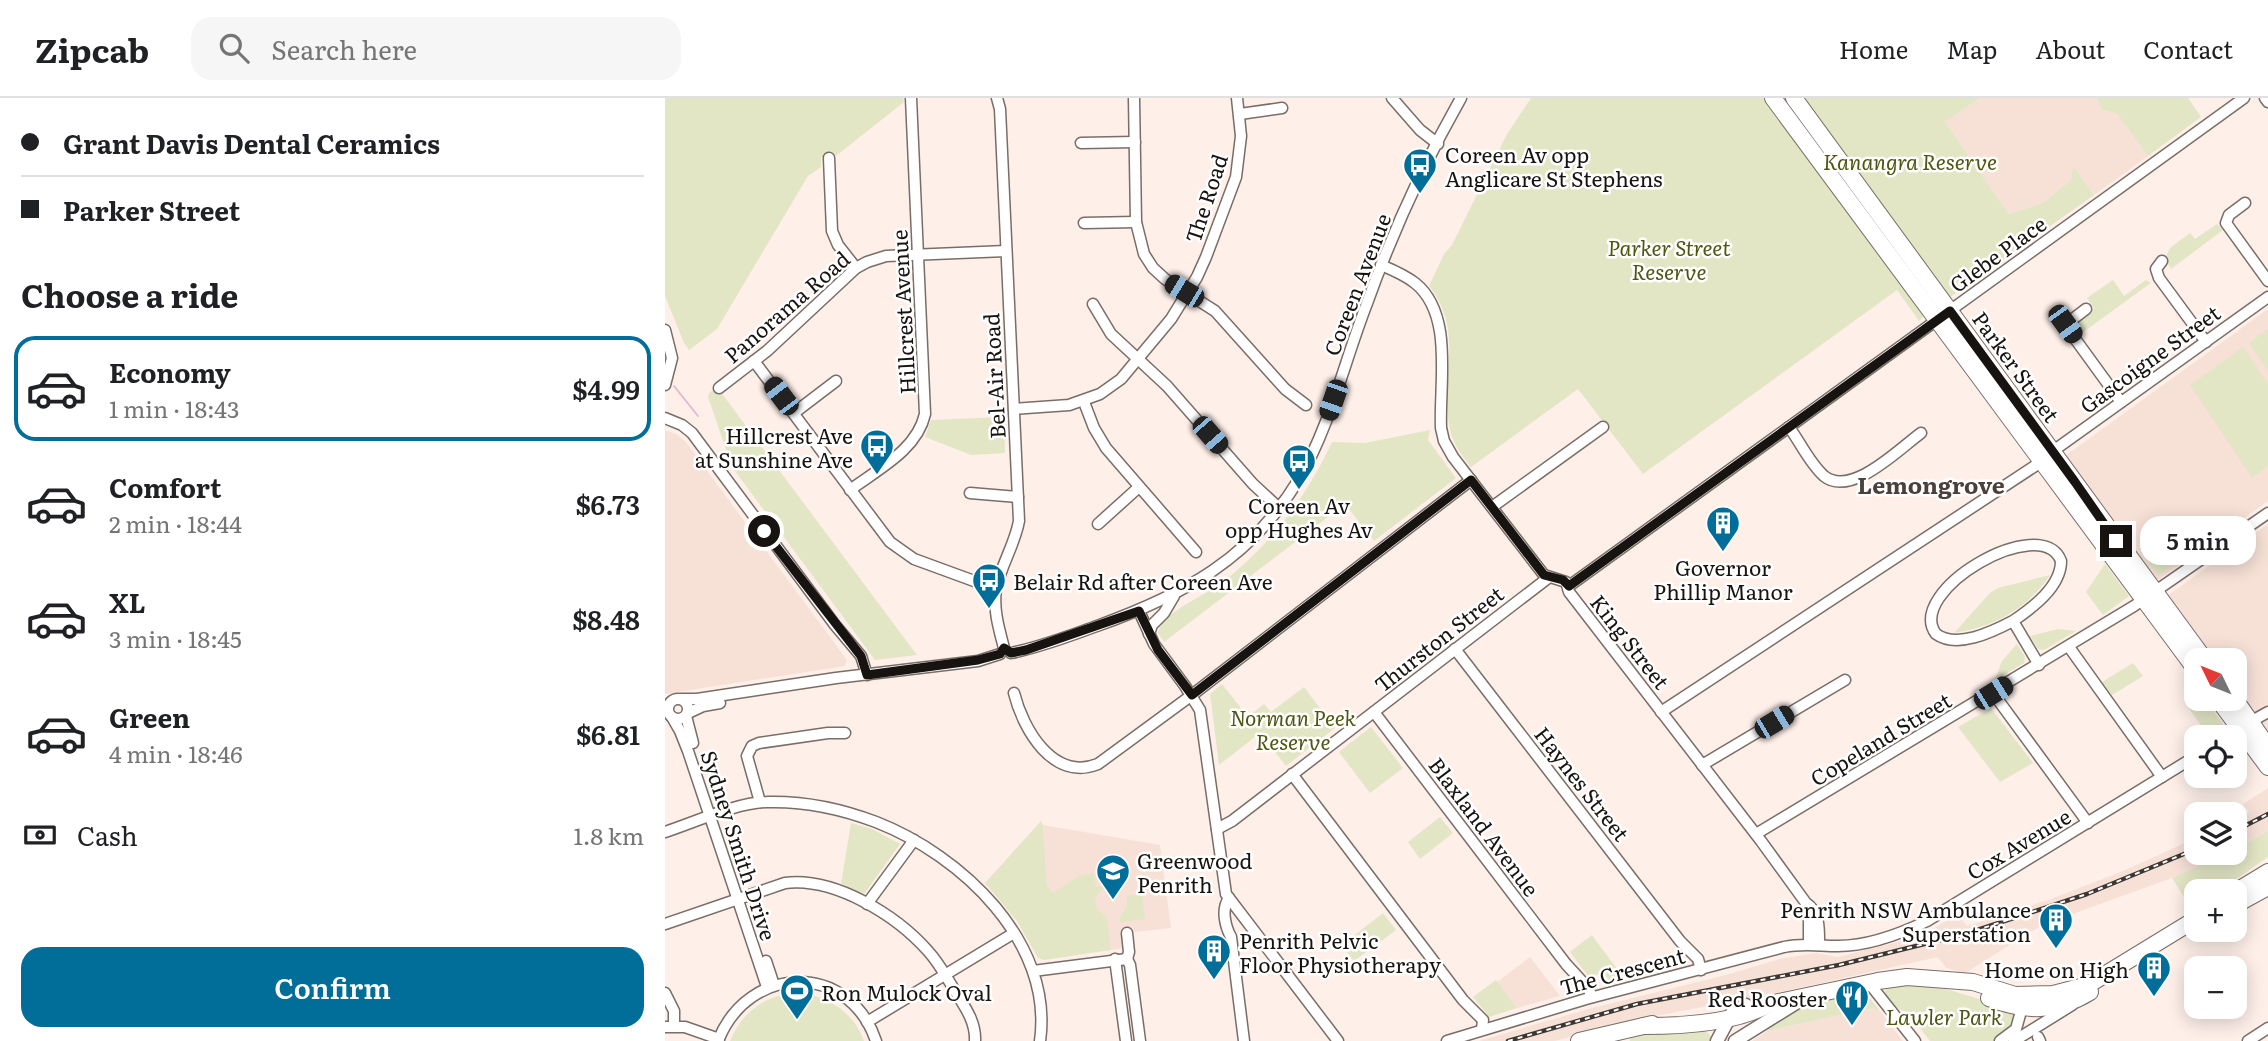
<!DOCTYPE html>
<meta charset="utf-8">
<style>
:root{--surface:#fff;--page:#f6f6f6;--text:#202124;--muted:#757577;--line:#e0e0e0;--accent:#006e99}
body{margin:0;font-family:Literata,serif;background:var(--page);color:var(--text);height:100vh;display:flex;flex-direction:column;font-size:26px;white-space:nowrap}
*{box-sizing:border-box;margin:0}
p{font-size:23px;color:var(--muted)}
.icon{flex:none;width:38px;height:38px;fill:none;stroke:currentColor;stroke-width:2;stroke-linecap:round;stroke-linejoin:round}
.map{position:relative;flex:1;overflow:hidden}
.details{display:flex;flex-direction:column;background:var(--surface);width:665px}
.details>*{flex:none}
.guide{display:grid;align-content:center;height:154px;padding:0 21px;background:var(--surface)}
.needle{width:46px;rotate:313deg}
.controls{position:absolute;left:1519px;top:550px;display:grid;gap:14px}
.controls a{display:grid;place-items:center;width:63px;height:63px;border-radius:14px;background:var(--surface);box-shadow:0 4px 18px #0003;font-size:35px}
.end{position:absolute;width:32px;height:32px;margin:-16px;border:9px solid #171310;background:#fff;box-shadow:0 0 0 4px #fff}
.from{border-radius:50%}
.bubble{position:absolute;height:49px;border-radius:21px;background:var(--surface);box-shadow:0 4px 18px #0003;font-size:23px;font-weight:600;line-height:49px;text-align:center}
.car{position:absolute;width:21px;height:42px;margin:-21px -10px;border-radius:9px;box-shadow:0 0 5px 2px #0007;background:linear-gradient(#222 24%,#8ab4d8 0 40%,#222 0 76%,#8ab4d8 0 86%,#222 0)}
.guide b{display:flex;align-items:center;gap:24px;height:66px;font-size:26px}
.guide b+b{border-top:2px solid var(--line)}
.guide i{width:18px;height:18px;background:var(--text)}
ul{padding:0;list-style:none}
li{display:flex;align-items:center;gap:21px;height:105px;margin:0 14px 10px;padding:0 7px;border:4px solid transparent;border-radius:21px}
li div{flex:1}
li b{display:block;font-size:26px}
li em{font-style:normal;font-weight:600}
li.current{border-color:var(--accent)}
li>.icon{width:63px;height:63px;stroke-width:1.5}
h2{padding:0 21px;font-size:32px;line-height:84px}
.pay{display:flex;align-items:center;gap:18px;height:77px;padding:0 21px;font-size:26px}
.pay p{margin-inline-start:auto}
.cta{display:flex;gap:14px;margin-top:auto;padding:14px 21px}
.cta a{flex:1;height:80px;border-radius:21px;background:var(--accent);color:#fff;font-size:28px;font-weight:600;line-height:80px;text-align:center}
header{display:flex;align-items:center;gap:42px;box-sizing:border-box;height:98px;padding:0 35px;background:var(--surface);border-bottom:2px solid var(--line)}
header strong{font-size:33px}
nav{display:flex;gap:38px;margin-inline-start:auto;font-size:24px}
.search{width:490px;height:63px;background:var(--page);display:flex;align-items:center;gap:18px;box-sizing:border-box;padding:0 24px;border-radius:21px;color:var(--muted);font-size:26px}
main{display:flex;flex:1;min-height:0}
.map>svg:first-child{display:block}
</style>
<header>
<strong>Zipcab</strong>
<div class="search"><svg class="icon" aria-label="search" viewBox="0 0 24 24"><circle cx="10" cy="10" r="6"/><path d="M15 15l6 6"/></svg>Search here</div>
<nav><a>Home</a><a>Map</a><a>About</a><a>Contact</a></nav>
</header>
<main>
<section class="details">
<div class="guide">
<b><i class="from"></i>Grant Davis Dental Ceramics</b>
<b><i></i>Parker Street</b>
</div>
<h2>Choose a ride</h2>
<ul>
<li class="current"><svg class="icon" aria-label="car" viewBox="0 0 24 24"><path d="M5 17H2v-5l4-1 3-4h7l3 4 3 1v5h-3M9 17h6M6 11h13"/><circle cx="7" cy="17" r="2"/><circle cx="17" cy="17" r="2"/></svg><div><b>Economy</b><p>1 min · 18:43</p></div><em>$4.99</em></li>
<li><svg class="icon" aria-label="car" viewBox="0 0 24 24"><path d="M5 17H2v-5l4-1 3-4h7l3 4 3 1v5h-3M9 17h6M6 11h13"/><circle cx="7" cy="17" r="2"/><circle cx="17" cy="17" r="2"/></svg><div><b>Comfort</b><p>2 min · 18:44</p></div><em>$6.73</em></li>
<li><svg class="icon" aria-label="car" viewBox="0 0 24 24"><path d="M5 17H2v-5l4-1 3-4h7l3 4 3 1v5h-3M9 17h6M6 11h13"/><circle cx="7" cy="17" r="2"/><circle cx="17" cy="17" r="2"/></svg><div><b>XL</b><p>3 min · 18:45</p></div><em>$8.48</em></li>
<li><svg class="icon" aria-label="car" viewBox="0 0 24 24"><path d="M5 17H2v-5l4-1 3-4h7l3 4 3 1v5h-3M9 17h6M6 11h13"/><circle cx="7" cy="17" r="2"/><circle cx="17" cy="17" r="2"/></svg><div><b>Green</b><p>4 min · 18:46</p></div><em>$6.81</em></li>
</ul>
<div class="pay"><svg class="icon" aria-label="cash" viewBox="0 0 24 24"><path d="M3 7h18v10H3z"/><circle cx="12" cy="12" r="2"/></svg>Cash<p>1.8 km</p></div>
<div class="cta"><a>Confirm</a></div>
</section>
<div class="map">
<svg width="1603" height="943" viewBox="0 0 1603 943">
<rect width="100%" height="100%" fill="#feefe9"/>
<g fill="#f7e1d7">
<polygon points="1315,0 1432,0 1437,12 1452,16 1483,58 1429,97 1408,69 1406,82 1378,105 1344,116 1280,24"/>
<polygon points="1603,211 1603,403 1494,481 1491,481 1400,358"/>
<polygon points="0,332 11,336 20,343 182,562 180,568 0,596"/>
<polygon points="1603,426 1603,634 1570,589 1570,562 1549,562 1502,498"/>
<polygon points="1603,690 1603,733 1570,752 1570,721 1584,714 1578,706"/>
<polygon points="378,727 495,747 506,830 460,835 462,850 438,853 406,820 382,787"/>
<polygon points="1531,740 1531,754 1564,754 1507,780 1377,827 1300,875 1281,870 1273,859 1125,892 970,922 890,943 814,943 923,911 1061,877 1114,861 1151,855 1173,859 1257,838 1292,816 1302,828 1386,801 1458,773"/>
<polygon points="865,859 895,898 852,910 832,884"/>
<polygon points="1208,910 1215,913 1238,943 1087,943 1102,933"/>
</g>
<g fill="#e2e6c5">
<polygon points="0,0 238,0 239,4 171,58 156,59 156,69 143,78 52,231 24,252 19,245 0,198"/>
<path d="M866,0H1099L1258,217L1257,220L1254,223L1232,192L978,376L913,291L806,369C797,358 788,346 785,331C774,281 801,234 764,188L779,156L787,147L842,36Z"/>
<polygon points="1136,0 1315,0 1280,24 1344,116 1378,105 1406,82 1408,68 1429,97 1284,200"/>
<polygon points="1432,0 1523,0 1536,19 1483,58 1452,16 1437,12"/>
<polygon points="1552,126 1558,132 1506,171 1500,161 1505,150 1525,135 1530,141"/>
<polygon points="1448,182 1459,198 1481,182 1486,185 1414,237 1409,230 1410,225 1429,210 1422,200"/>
<polygon points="1603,231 1603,273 1584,245"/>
<polygon points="1578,249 1603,286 1603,368 1587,380 1525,287"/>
<polygon points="52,289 252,557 210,562 67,369 43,299 44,295"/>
<polygon points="339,319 340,355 306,357 260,339 266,322"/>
<path d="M765,332L763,342L791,380L709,443L680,406L499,544L493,535C497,514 539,498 555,486C604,449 641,400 667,344L700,345Z"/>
<polygon points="1502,435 1520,458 1507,467 1490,444"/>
<polygon points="1488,445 1506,468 1493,478 1476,454"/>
<polygon points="1440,466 1464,498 1438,517 1421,494"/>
<path d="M1385,477C1362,511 1329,529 1289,535L1325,495L1333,490Z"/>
<polygon points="1393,531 1411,533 1379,552 1373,551 1365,538"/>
<polygon points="1352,546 1360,559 1359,565 1330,582 1337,563"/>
<polygon points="1468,565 1478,578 1447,597 1437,584"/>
<polygon points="557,586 583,619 599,606 606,614 639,589 670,630 621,668 595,635 554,667 545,596"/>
<polygon points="1539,600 1558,626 1556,631 1544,639 1523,609"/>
<polygon points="1326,610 1368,665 1335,684 1293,629"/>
<polygon points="706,629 738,670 705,695 674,654"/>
<polygon points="775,719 788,735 755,761 743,744"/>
<path d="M376,723L378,727L382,787L388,795L414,778L429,775L431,789L442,788C426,799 427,808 442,820L446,852L379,862L373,860L352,823L320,785Z"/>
<polygon points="186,725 207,731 235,746 199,796 176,786"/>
<polygon points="1603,733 1603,759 1554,793 1531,793 1531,807 1526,810 1507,780 1564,754 1570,754 1570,752"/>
<polygon points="477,796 480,821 455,824 455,819 462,809 462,798"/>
<polygon points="718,815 731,832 689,863 677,847"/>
<polygon points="927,837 929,840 959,880 945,883 938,875 924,879 905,854"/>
<polygon points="831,882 852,910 824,919 808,899"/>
<path d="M1240,886C1281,888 1310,899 1348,914L1351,923L1342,935L1329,943H1265L1242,914L1231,910L1220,895L1221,889Z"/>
<path d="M1198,892L1215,913L1208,910L1102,933C1112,906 1173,898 1198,892Z"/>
<path d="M132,895C162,897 189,914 199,943H65C77,914 101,896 132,895Z"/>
<polygon points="1038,930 1045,937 1046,943 965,943 964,939 971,934"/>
</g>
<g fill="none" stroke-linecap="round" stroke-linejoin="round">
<polyline stroke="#e1bad5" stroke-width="2" points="9,288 33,318"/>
<g stroke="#796d67" stroke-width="13">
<g id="minor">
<path d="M332,0L335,11L354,423C350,446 336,467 331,491C328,511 334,531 339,550"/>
<polyline points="469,0 471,124 479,156 488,170 500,181 550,213 620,291 641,307"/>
<polyline points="727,0 755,32 773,46"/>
<polyline points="1600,0 1603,4"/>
<polyline points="575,16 617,10"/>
<polyline points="416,45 470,44"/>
<polyline points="164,60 167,133 173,147 191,170"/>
<polyline points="1580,105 1564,117 1561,125 1603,183"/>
<polyline points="419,125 471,124"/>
<polyline points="1497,163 1491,171 1494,180 1541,244"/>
<path d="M716,167C728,172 740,177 750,185C789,216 774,285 776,330L779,343L788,359L879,477L901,484L904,494L1096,743L1141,805C1155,814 1154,831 1154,847"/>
<polyline points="428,206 446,236 502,288 588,386 614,410"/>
<polyline points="1421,211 1400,227 1456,304"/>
<polyline points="0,232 7,260 0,287"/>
<polyline points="89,263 225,444 249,461 331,491"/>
<polyline points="54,290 102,253 191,170 202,164 221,158 341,153"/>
<polyline points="419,304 429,330 441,350 531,454"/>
<polyline points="349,311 404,307 435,296 456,281 506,221 532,179 541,159 571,79 576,38 572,0"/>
<polyline points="129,315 171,283"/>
<polyline points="0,320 17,327 27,335 170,527 196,558 202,577"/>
<path d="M1124,329C1135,344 1145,366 1159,378C1186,400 1234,351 1256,335"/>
<polyline points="1388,353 1603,199"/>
<path d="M185,392C213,371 252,352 260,316L246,0"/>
<polyline points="305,395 353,399"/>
<polyline points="827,409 938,329"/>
<polyline points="433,426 474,389"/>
<polyline points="904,488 1579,0"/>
<polyline points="474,513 489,546 520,588 535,612 561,796 673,943"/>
<path d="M1348,523C1367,510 1396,489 1396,463C1377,413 1239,493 1271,536C1292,551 1327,534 1348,523L1374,567"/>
<polyline points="484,536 487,527 499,515 509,498"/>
<polyline points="1404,549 1497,679"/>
<polyline points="790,551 1015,843 1033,861 1036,872"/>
<path d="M346,555C376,549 404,538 432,528C518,497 585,462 634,381C665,328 679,265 701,208C726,138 759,65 796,0"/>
<path d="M349,595C358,631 388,684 433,666L527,597L806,382"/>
<polyline points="1328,595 1423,725"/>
<circle cx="13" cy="611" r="10"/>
<polyline points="17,601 32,601 171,580 313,563 335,556"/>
<polyline points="709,614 901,866 923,890 927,899"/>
<polyline points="996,614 1376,364"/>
<polyline points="23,615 38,608 55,605"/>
<polyline points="21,618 28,645"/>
<polyline points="7,619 15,633 23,653 102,889"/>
<polyline points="1585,624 1603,614"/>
<polyline points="1037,667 1180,582"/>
<polyline points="627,676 798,902 818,922 817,931"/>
<polyline points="95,704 82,658 87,648 94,645 163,635 180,635"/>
<polyline points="552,731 567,723 883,480"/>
<path d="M0,734C28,725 73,704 102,704C139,703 177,711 211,724C296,757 389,844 375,943"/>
<polyline points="1091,736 1469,508 1603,415"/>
<path d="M564,800C556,811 560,828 566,839L579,943"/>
<polyline points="202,806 249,742"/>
<polyline points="1141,811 1144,817 1144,846"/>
<path d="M0,826L120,785C170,779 231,817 263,853C274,865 282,880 290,893C300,909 311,924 310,943"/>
<polyline points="450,861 461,943"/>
<polyline points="462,861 464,854 462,835"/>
<polyline points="101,863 109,887"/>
<polyline points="368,873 462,861 465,867 475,943"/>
<polyline points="1204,885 1250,943"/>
<polyline points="0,895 9,913 9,928"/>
<polyline points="202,924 349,835"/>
<polyline points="0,929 20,929 54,941"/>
<polyline points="1373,939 1375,943"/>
<path d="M53,943C83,866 184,863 211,943"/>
<path d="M782,943L921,901L1119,849C1138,845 1154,848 1173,848C1204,848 1235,836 1262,823L1531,658"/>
<polyline points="1335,943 1351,931 1358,906"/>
<polyline points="1349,943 1407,907"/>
<polyline points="1583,943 1603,930"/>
</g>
</g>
<g stroke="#796d67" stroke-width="15">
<g id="major">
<polyline points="1052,943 1067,915 1081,907"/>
<polyline points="1070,943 1136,902"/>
</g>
</g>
<g stroke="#796d67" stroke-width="18">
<g id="highway">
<polyline points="1108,0 1531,572"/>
<path d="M1129,0C1266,187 1402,375 1540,562"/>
<polyline points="1552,600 1603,669"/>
<polyline points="1569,600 1603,649"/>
<polyline points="1570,794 1603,774"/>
<polyline points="1570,807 1603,789"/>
<path d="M1324,900C1360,914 1391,915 1425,894"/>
<path d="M979,928C1016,928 1072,925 1104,906L1213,883L1242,879L1308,884L1350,897L1388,896L1423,887L1531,821"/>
<polyline points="914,943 987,926"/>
</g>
</g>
<use href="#minor" stroke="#fff" stroke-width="10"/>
<use href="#major" stroke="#fff" stroke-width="12"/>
<use href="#highway" stroke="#fff" stroke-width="16"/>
<g stroke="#3d3734" stroke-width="4.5">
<g id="rail">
<polyline points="1570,733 1603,716"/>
<polyline points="843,943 972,906 1174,867 1300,836 1422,796 1531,751"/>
</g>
</g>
<use href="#rail" stroke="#fff" stroke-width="2" stroke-dasharray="5" stroke-linecap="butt"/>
</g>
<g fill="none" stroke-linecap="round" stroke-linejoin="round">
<polyline stroke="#171310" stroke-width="9" points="99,433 196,558 202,577 313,562 335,556 339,550 346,555 361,552 474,513 493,552 527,597 806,382 879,477 898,482 904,488 1285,213 1410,384 1451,443"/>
</g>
<defs>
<g id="bus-pin" transform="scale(1.75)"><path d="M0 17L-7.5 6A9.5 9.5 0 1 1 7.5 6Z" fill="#006e99" stroke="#fff"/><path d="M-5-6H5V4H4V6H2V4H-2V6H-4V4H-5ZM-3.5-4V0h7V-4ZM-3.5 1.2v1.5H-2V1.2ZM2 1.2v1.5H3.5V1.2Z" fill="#fff"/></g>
<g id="building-pin" transform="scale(1.75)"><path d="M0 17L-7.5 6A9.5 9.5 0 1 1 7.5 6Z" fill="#006e99" stroke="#fff"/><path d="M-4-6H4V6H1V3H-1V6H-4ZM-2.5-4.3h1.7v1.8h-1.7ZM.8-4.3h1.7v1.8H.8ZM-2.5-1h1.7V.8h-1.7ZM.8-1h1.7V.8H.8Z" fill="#fff"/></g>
<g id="school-pin" transform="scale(1.75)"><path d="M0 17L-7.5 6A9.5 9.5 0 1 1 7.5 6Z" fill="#006e99" stroke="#fff"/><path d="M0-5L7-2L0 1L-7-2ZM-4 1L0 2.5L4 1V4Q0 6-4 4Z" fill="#fff"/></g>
<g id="stadium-pin" transform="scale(1.75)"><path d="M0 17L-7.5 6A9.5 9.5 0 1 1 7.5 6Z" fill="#006e99" stroke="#fff"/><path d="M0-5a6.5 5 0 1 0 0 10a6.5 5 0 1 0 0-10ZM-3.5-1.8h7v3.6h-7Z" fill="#fff"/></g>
<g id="restaurant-pin" transform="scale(1.75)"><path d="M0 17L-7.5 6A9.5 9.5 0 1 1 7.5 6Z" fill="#006e99" stroke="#fff"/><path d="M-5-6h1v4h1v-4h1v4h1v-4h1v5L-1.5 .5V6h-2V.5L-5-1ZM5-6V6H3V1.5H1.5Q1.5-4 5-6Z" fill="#fff"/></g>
</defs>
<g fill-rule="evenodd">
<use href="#bus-pin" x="755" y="67"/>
<use href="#bus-pin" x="212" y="348"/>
<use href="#bus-pin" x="634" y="363"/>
<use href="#building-pin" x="1058" y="425"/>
<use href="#bus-pin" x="324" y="482"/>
<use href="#school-pin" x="448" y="773"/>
<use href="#building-pin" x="1391" y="822"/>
<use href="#building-pin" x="549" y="853"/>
<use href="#building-pin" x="1489" y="870"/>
<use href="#stadium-pin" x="132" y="893"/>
<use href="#restaurant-pin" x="1187" y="899"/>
</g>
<g text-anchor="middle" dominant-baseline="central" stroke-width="5" stroke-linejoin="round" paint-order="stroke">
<g font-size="21" fill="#171310" stroke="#fff" text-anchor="start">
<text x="780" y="55">Coreen Av opp<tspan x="780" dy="24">Anglicare St Stephens</tspan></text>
<text x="188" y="336" text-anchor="end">Hillcrest Ave<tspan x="188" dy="24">at Sunshine Ave</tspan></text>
<text x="634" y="406" text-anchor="middle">Coreen Av<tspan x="634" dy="24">opp Hughes Av</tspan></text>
<text x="1058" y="468" text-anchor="middle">Governor<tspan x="1058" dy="24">Phillip Manor</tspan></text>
<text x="348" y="482">Belair Rd after Coreen Ave</text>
<text x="472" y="761">Greenwood<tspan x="472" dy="24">Penrith</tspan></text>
<text x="1366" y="810" text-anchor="end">Penrith NSW Ambulance<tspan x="1366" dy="24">Superstation</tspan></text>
<text x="574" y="841">Penrith Pelvic<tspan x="574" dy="24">Floor Physiotherapy</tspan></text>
<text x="1464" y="870" text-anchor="end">Home on High</text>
<text x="156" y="893">Ron Mulock Oval</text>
<text x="1162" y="899" text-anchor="end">Red Rooster</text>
</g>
<g font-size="21" font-style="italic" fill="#505512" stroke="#fff">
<text x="1245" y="62">Kanangra Reserve</text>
<text x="1004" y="148">Parker Street<tspan x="1004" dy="24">Reserve</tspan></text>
<text x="628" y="618">Norman Peek<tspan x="628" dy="24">Reserve</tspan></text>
<text x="1279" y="917">Lawler Park</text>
</g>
<g font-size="21" fill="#171310" stroke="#fff">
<text transform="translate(540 100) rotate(-72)">The Road</text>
<text transform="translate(1332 155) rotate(-36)">Glebe Place</text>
<text transform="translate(691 186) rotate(-69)">Coreen Avenue</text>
<text transform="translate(121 208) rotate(-41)">Panorama Road</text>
<text transform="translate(237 214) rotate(-93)">Hillcrest Avenue</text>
<text transform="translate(1484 260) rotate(-36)">Gascoigne Street</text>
<text transform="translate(1352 268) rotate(54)">Parker Street</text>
<text transform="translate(328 278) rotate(-93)">Bel-Air Road</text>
<text transform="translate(773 540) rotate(-38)">Thurston Street</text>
<text transform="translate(966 543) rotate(52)">King Street</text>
<text transform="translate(1215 640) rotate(-31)">Copeland Street</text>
<text transform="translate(918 685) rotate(52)">Haynes Street</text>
<text transform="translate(820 728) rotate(53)">Blaxland Avenue</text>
<text transform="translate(1353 745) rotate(-31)">Cox Avenue</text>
<text transform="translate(75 747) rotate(72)">Sydney Smith Drive</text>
<text transform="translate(957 872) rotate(-15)">The Crescent</text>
</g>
<g font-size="23" font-weight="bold" fill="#4b403b" stroke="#fff">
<text x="1266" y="386">Lemongrove</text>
</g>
</g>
</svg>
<div class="controls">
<a><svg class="needle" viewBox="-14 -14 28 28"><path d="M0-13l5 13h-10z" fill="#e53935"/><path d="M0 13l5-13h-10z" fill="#757577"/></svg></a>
<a><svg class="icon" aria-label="locate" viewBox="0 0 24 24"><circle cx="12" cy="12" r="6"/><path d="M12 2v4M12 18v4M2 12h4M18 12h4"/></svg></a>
<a><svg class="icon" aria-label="layers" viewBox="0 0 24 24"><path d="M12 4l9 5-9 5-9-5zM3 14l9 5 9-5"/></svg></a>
<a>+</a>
<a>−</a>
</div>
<i class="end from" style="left:99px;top:433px"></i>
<i class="end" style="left:1451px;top:443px"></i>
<div class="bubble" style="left:1475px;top:418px;width:116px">5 min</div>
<i class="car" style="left:519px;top:193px;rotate:301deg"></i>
<i class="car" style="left:1400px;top:226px;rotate:144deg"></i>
<i class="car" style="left:116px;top:298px;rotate:323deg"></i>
<i class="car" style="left:668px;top:302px;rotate:199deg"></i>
<i class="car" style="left:545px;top:337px;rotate:139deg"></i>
<i class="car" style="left:1328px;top:595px;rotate:58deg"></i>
<i class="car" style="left:1109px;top:624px;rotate:59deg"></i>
</div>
</main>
